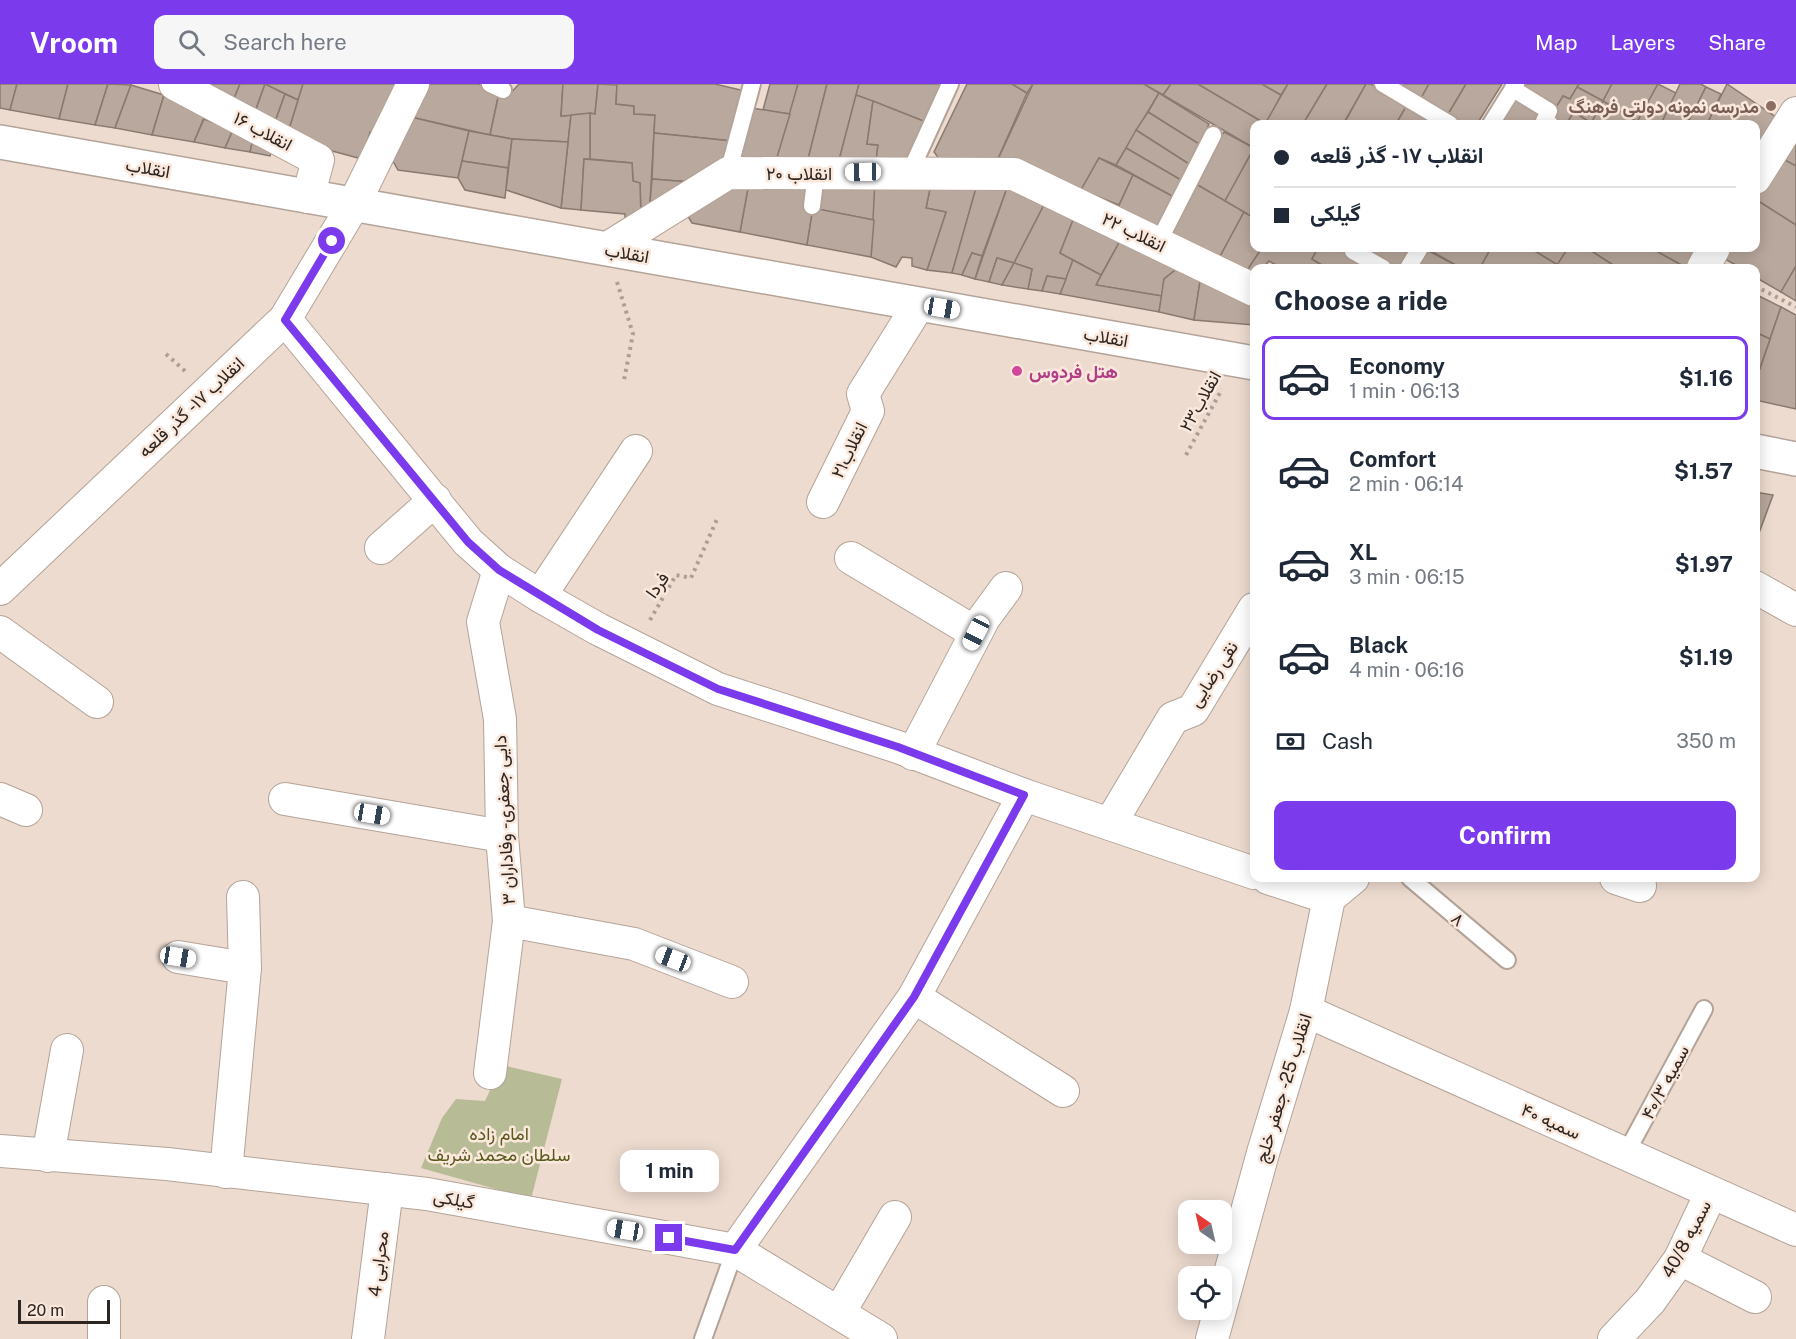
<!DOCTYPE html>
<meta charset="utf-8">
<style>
:root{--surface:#fff;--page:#f6f6f7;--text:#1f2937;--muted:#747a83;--line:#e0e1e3;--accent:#7c3aed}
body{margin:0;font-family:"Public Sans",Vazirmatn,sans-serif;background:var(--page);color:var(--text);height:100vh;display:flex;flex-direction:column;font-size:22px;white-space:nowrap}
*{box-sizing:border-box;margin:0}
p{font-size:20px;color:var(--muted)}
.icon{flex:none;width:33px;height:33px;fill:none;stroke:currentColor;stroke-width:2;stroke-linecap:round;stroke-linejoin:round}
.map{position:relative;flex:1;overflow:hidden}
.sheet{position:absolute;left:1250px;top:180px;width:510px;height:618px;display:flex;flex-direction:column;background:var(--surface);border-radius:12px;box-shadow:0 3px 15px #0003}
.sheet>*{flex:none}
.hud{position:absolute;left:1250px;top:36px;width:510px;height:132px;border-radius:12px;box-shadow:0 3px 15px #0003;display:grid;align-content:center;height:132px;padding:0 24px;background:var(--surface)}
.needle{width:39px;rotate:326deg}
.tools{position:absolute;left:1178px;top:1116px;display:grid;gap:12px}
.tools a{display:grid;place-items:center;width:54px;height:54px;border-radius:12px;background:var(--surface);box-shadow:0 3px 15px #0003;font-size:30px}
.scale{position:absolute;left:18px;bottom:15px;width:92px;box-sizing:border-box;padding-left:6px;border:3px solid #2c2521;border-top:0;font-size:16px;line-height:21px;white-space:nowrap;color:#2c2521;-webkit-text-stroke:4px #fbe8dc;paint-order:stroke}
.end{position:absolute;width:27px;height:27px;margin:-14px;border:8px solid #7c3aed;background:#fff;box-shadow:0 0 0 3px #fff}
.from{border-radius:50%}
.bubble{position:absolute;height:42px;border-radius:12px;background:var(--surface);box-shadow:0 3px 15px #0003;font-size:20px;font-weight:700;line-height:42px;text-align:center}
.car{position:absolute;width:18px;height:36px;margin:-18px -9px;border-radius:8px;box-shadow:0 0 4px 2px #0007;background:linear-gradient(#fff 24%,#345 0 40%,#fff 0 76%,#345 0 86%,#fff 0)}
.hud b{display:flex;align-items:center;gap:21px;height:57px;font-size:22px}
.hud b+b{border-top:2px solid var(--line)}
.hud i{width:15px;height:15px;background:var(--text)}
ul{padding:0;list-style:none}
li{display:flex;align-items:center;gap:18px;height:84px;margin:0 12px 9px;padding:0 12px;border:3px solid transparent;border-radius:12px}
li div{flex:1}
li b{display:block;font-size:22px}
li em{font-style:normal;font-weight:700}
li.selected{border-color:var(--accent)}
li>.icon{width:54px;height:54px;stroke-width:1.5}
h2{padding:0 24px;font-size:27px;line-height:72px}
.pay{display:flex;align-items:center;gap:15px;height:66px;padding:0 24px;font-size:22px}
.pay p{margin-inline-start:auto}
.cta{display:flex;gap:12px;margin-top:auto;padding:12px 24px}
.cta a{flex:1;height:69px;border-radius:12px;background:var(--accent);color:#fff;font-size:24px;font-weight:700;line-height:69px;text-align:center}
header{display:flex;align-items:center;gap:36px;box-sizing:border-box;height:84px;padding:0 30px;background:var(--accent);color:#fff}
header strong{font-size:28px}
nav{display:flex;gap:33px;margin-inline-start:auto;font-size:21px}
.search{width:420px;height:54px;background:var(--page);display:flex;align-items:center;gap:15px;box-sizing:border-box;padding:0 21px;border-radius:12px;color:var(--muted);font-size:22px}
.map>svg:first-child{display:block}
</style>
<header>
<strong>Vroom</strong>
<div class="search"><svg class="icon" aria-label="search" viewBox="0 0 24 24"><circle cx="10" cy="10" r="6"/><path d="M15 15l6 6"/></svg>Search here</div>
<nav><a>Map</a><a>Layers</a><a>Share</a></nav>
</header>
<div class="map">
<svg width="1796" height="1255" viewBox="0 0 1796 1255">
<rect width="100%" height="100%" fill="#eddbcf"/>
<polygon fill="#b7bb96" points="502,981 562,995 531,1115 421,1084 442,1034 456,1015 485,1017"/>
<g fill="#b9a89d" stroke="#8a796f" stroke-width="1.5">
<polygon points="0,0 17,0 10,26 0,24"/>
<polygon points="17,0 68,0 59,35 10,26"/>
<polygon points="68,0 108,0 95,41 59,35"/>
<polygon points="108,0 131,1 115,44 95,41"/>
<polygon points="199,0 240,0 233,17"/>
<polygon points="240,0 265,0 255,28 233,17"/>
<polygon points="265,0 303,0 298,16"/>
<polygon points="265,0 285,10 275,38 255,28"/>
<polygon points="303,0 406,0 385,51 370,48 362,75 310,61 289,45"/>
<polygon points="421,0 479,0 499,9 490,51 411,33"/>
<polygon points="519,0 563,0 561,32 571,31 568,58 512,55 490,51 499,9 508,12"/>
<polygon points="563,0 598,0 595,30 561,32"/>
<polygon points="598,0 617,1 616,20 634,22 634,30 655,31 650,119 641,134 640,99 633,97 632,79 590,75 590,29 595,30"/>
<polygon points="617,0 715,0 745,7 732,57 654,49 655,31 634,30 634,22 616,20"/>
<polygon points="770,0 798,0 790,30 763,26"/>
<polygon points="798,0 827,0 806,83 774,83"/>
<polygon points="827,0 859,0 837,84 806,83"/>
<polygon points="859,0 945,0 936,42 856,11"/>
<polygon points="967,0 1012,0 1027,9 993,86 943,80 934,68"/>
<polygon points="1012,0 1033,0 1027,9"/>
<polygon points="1033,0 1144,0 1159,9 1116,81 1099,74 1081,106 993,86"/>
<polygon points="1144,0 1171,0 1163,11"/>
<polygon points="1171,0 1198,0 1266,40 1254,40 1254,64 1163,11"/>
<polygon points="1198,0 1262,0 1281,11 1266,40"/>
<polygon points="1262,0 1288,0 1281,11"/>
<polygon points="1288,0 1327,0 1303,40 1265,40"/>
<polygon points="1327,0 1366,0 1343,40 1303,40"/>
<polygon points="1366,0 1371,0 1407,21 1396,40 1350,40 1345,38"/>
<polygon points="1397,0 1429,0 1420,16"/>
<polygon points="1429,0 1466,0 1447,32 1420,16"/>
<polygon points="1466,0 1502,0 1477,40 1460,40 1447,32"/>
<polygon points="1521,0 1579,0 1570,15 1563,12 1555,26 1520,3"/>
<polygon points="1579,0 1612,0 1603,17 1577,3"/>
<polygon points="1612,0 1658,0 1637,38 1603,17"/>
<polygon points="1658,0 1676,9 1661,40 1591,39 1603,17 1637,38"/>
<polygon points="1680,0 1701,0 1706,3 1687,40 1661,40"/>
<polygon points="1727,0 1776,33 1755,80 1755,40 1707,40"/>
<polygon points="131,1 164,11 152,51 115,44"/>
<polygon points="1577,3 1603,17 1591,39 1574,28 1566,40 1561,40 1550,33 1563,12 1570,15"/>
<polygon points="1706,3 1721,10 1707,40 1687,40"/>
<polygon points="1159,9 1209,40 1199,60 1148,28"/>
<polygon points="285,10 298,16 289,45 275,38"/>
<polygon points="164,11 208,24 194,58 152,51"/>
<polygon points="856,11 873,17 867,60 878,61 875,85 837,84"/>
<polygon points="1513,11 1543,31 1542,40 1496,40"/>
<polygon points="873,17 936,42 920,76 875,85 878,61 867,60"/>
<polygon points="1407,21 1428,33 1424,40 1396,40"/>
<polygon points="752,24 790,30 774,83 733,83"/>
<polygon points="1148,28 1199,60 1189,80 1136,46"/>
<polygon points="1574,28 1591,39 1593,40 1566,40"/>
<polygon points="590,29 590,75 584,75 581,126 561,124 571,31"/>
<polygon points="411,33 469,47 458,94 398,86 389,70"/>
<polygon points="204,35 233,46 225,64 194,58"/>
<polygon points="1796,44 1796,82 1783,75"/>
<polygon points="233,46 253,55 250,68 225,64"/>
<polygon points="1136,46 1189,80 1181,96 1126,64"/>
<polygon points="469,47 512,55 508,84 462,77"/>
<polygon points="1224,48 1254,64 1225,117 1196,100"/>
<polygon points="654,49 732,57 726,78 703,99 652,95"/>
<polygon points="253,55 273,63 270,72 250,68"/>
<polygon points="512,55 568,58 561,124 506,106"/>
<polygon points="1126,64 1181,96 1172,112 1116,81"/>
<polygon points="1254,64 1254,134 1225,117"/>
<polygon points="1099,74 1133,91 1119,121 1081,106"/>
<polygon points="584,75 632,79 633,97 640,99 641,134 625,134 625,130 581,126"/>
<polygon points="1783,75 1796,82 1796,141 1755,115 1755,105"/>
<polygon points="462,77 508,84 505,114 465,106 458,94"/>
<polygon points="1133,91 1172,112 1154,148 1116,128"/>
<polygon points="750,93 811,95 813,124 807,161 740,148"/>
<polygon points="750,93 740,148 692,139 683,124"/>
<polygon points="820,93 875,97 874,136 816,125"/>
<polygon points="652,95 703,99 650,119"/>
<polygon points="932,95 978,97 952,189 927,186 946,128 926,124"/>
<polygon points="932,95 926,124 946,128 927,186 912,182 912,174 902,173 896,183 871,173 875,97"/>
<polygon points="978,97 1007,104 982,172 972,169 962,191 952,189"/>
<polygon points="1196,100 1244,128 1217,178 1166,155"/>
<polygon points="1007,104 1045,119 1014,179 997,174 989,198 975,195"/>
<polygon points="1755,115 1796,141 1796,182 1781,208 1755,193 1755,184 1741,184 1716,170 1720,164 1755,164"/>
<polygon points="1045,119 1075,131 1060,169 1073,176 1066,195 1047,192 1042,207 1028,205 1032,185 1014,179"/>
<polygon points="813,124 874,136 871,173 807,161"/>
<polygon points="1244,128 1254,134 1254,164 1262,164 1244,191 1217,178"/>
<polygon points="1075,131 1121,155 1101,191 1060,169"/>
<polygon points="1121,155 1178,184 1164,195 1162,212 1096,201"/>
<polygon points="1262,164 1318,164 1312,175 1321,181 1319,184 1281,184 1269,177 1263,184 1254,184 1254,196 1244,191"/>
<polygon points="1318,164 1356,164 1379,184 1327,184 1312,175"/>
<polygon points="1365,164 1411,164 1400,184 1393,184"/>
<polygon points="1426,164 1491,164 1480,184 1461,184"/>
<polygon points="1491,164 1530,164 1558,181 1555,184 1480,184"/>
<polygon points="1530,164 1568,164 1558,181"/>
<polygon points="1568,164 1587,164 1618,184 1555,184"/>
<polygon points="1587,164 1651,164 1687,184 1618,184"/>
<polygon points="1651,164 1707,164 1696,184 1687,184"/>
<polygon points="1425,165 1461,184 1414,184"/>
<polygon points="972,169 982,172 975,195 962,191"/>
<polygon points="997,174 1014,179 1002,201 989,198"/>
<polygon points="1073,176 1101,191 1096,201 1162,212 1159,228 1060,210"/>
<polygon points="1014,179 1032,185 1028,205 1002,201"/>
<polygon points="1796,182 1796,217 1781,208"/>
<polygon points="1178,184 1201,191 1194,236 1159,228 1164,195"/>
<polygon points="1201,191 1254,220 1254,241 1194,236"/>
<polygon points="1047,192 1066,195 1060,210 1042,207"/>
<polygon points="1755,210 1781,223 1770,255 1755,248"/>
<polygon points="1781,223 1796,231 1796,325 1755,316 1755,288 1758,290"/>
<polygon points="1755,248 1770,255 1758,290 1755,288"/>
<polygon points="1755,408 1773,411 1755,460"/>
</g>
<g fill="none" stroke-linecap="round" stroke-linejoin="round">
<g stroke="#b4a398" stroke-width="20">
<g id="service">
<polyline points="490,0 503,6"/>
<polyline points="1383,0 1450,40"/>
<polyline points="1513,5 1549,27 1544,37 1550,40"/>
<polyline points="1491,40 1516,0"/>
<polyline points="910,88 950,0"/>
<polyline points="728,89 752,0"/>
<polyline points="812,122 816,89"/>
<polyline points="1158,159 1213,51"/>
<polyline points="1353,167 1383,184"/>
<polyline points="1408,184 1420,164"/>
<polyline points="1410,794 1507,876"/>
<polyline points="1625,1071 1704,925"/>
<polyline points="703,1255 735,1166"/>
</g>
</g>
<g stroke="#b4a398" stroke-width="34">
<g id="minor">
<polyline points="175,0 318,76 308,113"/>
<polyline points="1755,94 1796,29"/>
<polyline points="606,165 728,89 1014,90 1254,206"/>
<polyline points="1703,184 1714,164"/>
<polyline points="285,235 468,458 499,486 540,512 598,545 718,605 898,663 1024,711 1254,789"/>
<polyline points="823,418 868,327 863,310 919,220"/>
<polyline points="381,464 435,416"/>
<polyline points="851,474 976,549"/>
<polyline points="1755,503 1796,526"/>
<polyline points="0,505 285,235 354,120 413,0"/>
<polyline points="540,512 636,367"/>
<polyline points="0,548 97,618"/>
<polyline points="913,670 984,534 1006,504"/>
<polyline points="0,715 26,726"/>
<polyline points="285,715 502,752"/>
<polyline points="1110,740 1173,634 1193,626 1254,525"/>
<polyline points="1268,794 1329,814"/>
<polyline points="1616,794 1640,802"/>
<polyline points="509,837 634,860 732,898"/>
<polyline points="178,873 245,884"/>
<polyline points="914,913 1063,1007"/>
<polyline points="1306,927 1796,1146"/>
<polyline points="490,989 509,837 502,752 500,635 483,538 499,486"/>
<polyline points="0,1067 167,1080 427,1110 735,1166 881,1255"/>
<polyline points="48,1072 67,966"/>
<polyline points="226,1088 245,884 243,813"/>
<polyline points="735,1166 914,913 1024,711"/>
<polyline points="1680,1175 1755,1213"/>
<polyline points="1221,1222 1263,1069 1306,927 1329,814 1353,794"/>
<polyline points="839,1229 895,1133"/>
<polyline points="104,1255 104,1218"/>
<polyline points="368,1255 387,1105"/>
<polyline points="1212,1255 1220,1226"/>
<polyline points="1614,1255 1650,1217 1680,1175 1711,1109"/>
</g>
</g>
<g stroke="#b4a398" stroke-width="36">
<g id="secondary">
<polyline points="0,58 1254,279"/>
<polyline points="1755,367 1796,375"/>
</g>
</g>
<g stroke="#ac9e95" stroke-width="4" stroke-dasharray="3 4.5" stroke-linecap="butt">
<polyline points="617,198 633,250 624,296"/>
<polyline points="1755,202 1796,223"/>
<polyline points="166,270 185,287"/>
<polyline points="1186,371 1222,305"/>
<polyline points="650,536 676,491 691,494 718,433"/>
</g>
<use href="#service" stroke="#fff" stroke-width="16"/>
<use href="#minor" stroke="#fff" stroke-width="32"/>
<use href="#secondary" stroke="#fff" stroke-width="33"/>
</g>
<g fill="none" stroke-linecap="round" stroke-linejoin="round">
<polyline stroke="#7c3aed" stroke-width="8" points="332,157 285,236 468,458 499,486 560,523 598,546 718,605 898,663 1024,711 914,913 735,1166 669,1154"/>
</g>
<circle fill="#8d6e63" stroke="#fbe8dc" stroke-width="2" cx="1771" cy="22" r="6"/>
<circle fill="#d1479c" stroke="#fbe8dc" stroke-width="2" cx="1017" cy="287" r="6"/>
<g text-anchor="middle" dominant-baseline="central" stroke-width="5" stroke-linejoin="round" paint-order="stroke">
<g font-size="18" font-weight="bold" fill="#785e54" stroke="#fbe8dc" text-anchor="end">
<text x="1759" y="22">مدرسه نمونه دولتی فرهنگ</text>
</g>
<g font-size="18" fill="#2c2521" stroke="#fbe8dc">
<text transform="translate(263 47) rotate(28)">انقلاب ۱۶</text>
<text transform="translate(148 84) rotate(10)">انقلاب</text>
<text x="799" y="89">انقلاب ۲۰</text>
<text transform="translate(1134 148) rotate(26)">انقلاب ۲۲</text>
<text transform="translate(627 169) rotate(10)">انقلاب</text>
<text transform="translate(1106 253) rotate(10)">انقلاب</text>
<text transform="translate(1200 317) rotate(-61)">انقلاب۲۳</text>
<text transform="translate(191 323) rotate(-43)">انقلاب ۱۷ - گذر قلعه</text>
<text transform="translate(849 366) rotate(-64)">انقلاب۲۱</text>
<text transform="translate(657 501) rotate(-55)">فردا</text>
<text transform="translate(1213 590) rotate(-57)">نقی رضایی</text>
<text transform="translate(504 736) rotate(-93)">دایی جعفری - وفاداران ۳</text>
<text transform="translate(1458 835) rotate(40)">۸</text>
<text transform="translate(1665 998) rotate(-62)">سمیه ۴۰/۳</text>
<text transform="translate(1283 1004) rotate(-73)">انقلاب 25 - جعفر خلج</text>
<text transform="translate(1551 1037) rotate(24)">سمیه ۴۰</text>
<text transform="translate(454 1115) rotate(10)">گیلکی</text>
<text transform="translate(1686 1155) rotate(-62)">سمیه 40/8</text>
<text transform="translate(378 1180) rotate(-83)">محرابی 4</text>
</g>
<g font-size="18" font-weight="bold" fill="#b23c85" stroke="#fbe8dc" text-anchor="start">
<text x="1029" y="287">هتل فردوس</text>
</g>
<g font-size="18" fill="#575a1d" stroke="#fbe8dc">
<text x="499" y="1049">امام زاده<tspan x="499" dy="21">سلطان محمد شریف</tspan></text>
</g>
</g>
</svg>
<div class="tools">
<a><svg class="needle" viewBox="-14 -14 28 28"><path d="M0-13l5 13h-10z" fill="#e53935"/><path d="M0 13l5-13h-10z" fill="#747a83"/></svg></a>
<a><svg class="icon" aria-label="locate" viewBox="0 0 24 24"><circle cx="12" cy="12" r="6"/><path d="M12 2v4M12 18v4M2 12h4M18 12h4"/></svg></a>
</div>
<div class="scale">20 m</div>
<i class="end from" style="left:332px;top:157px"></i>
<i class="end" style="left:669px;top:1154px"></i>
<div class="bubble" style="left:620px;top:1066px;width:99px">1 min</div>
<i class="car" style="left:863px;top:88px;rotate:269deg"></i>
<i class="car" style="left:942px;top:224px;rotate:100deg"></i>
<i class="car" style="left:976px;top:549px;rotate:207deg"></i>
<i class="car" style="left:372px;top:730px;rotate:100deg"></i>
<i class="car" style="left:178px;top:873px;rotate:99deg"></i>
<i class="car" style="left:673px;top:875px;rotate:291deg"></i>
<i class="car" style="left:625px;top:1146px;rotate:280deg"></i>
<div class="hud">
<b><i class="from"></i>انقلاب ۱۷ - گذر قلعه</b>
<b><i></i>گیلکی</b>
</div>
<section class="sheet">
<h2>Choose a ride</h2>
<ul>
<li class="selected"><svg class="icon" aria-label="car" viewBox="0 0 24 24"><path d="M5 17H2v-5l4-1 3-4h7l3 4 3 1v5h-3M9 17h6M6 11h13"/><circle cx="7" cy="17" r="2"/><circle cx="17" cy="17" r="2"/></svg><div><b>Economy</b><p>1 min · 06:13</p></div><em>$1.16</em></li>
<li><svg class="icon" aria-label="car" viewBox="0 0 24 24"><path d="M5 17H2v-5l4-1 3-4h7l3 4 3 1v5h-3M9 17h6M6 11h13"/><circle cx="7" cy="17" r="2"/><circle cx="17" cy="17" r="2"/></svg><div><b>Comfort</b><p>2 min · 06:14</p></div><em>$1.57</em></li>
<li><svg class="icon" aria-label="car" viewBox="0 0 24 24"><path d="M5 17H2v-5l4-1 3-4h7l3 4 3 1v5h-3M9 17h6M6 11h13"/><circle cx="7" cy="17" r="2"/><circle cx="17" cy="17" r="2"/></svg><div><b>XL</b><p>3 min · 06:15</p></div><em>$1.97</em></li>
<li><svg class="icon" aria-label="car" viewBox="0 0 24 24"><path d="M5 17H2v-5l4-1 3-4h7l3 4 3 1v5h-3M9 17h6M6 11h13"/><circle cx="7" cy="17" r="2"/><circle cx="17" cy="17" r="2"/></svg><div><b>Black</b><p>4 min · 06:16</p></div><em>$1.19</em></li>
</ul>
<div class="pay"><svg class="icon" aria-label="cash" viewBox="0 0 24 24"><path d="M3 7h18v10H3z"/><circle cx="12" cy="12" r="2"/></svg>Cash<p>350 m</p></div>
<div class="cta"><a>Confirm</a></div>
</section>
</div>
